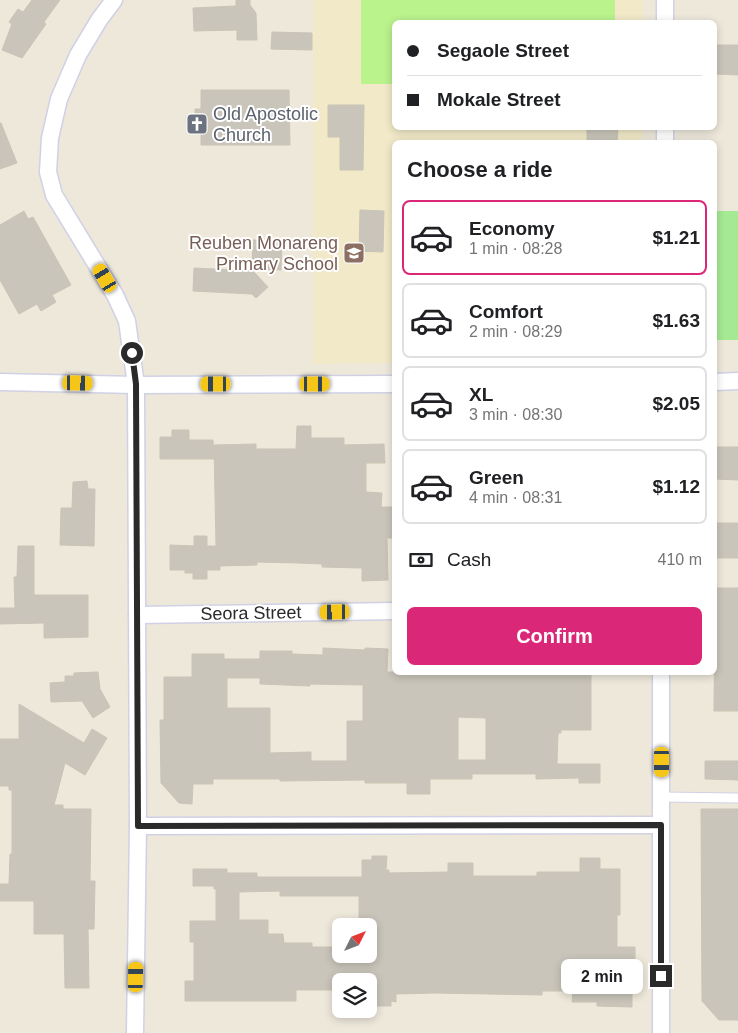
<!DOCTYPE html>
<meta charset="utf-8">
<style>
:root{--surface:#fff;--page:#f2f2f2;--text:#202124;--muted:#757577;--line:#e0e0e0;--accent:#db2777}
body{margin:0;font-family:Arial,sans-serif;background:var(--page);color:var(--text);height:100vh;display:flex;flex-direction:column;font-size:19px;white-space:nowrap}
*{box-sizing:border-box;margin:0}
p{font-size:16px;color:var(--muted)}
.icon{flex:none;width:28px;height:28px;fill:none;stroke:currentColor;stroke-width:2;stroke-linecap:round;stroke-linejoin:round}
.map{position:relative;flex:1;overflow:hidden}
.side{position:absolute;left:392px;top:140px;width:325px;height:535px;display:flex;flex-direction:column;background:var(--surface);border-radius:8px;box-shadow:0 2px 8px #0003}
.side>*{flex:none}
.guide{position:absolute;left:392px;top:20px;width:325px;height:110px;border-radius:8px;box-shadow:0 2px 8px #0003;display:grid;align-content:center;height:110px;padding:0 15px;background:var(--surface)}
.needle{width:32px;rotate:48deg}
.fabs{position:absolute;left:332px;top:918px;display:grid;gap:10px}
.fabs a{display:grid;place-items:center;width:45px;height:45px;border-radius:8px;background:var(--surface);box-shadow:0 2px 8px #0003;font-size:25px}
.end{position:absolute;width:22px;height:22px;margin:-11px;border:6px solid #2a2a2a;background:#fff;box-shadow:0 0 0 2px #fff}
.from{border-radius:50%}
.bubble{position:absolute;height:35px;border-radius:8px;background:var(--surface);box-shadow:0 2px 8px #0003;font-size:16px;font-weight:700;line-height:35px;text-align:center}
.car{position:absolute;width:15px;height:30px;margin:-15px -8px;border-radius:6px;box-shadow:0 0 4px 1px #0007;background:linear-gradient(#f5c518 24%,#345 0 40%,#f5c518 0 76%,#345 0 86%,#f5c518 0)}
.guide b{display:flex;align-items:center;gap:18px;height:48px;font-size:19px}
.guide b+b{border-top:1px solid var(--line)}
.guide i{width:12px;height:12px;background:var(--text)}
ul{padding:0;list-style:none}
li{display:flex;align-items:center;gap:15px;height:75px;margin:0 10px 8px;padding:0 5px;border:2px solid var(--line);border-radius:8px}
li div{flex:1}
li b{display:block;font-size:19px}
li em{font-style:normal;font-weight:700}
li.on{border-color:var(--accent)}
li>.icon{width:45px;height:45px;stroke-width:1.5}
h2{padding:0 15px;font-size:22px;line-height:60px}
.pay{display:flex;align-items:center;gap:12px;height:55px;padding:0 15px;font-size:19px}
.pay p{margin-inline-start:auto}
.primary-button{display:flex;gap:10px;margin-top:auto;padding:10px 15px}
.primary-button a{flex:1;height:58px;border-radius:8px;background:var(--accent);color:#fff;font-size:20px;font-weight:700;line-height:58px;text-align:center}
.map>svg:first-child{display:block}
</style>
<div class="map">
<svg width="738" height="1033" viewBox="0 0 738 1033">
<rect width="100%" height="100%" fill="#eee8db"/>
<polygon fill="#f1e9c8" points="313,0 643,0 643,22 395,22 395,128 642,128 642,142 395,142 395,363 313,364"/>
<rect fill="#a5ea92" x="715" y="211" width="23" height="129"/>
<polygon fill="#baf28c" points="361,0 615,0 615,22 395,22 395,84 361,84"/>
<g fill="#c9c5ba" stroke="#c9c4b4" fill-rule="evenodd">
<polygon points="32,0 60,0 44,22 46,24 22,58 2,50 12,24 9,22 18,9 23,12"/>
<polygon points="236,0 250,0 250,5 256,13 257,40 237,40 237,30 194,31 193,8 236,6"/>
<polygon points="272,32 312,33 312,50 271,49"/>
<polygon points="715,45 738,45 738,75 715,74"/>
<polygon points="201,90 289,90 290,145 201,145 201,125 195,125 195,109 201,109"/>
<polygon points="328,105 364,105 363,170 340,170 340,137 328,137"/>
<polygon points="0,123 1,123 17,163 0,169"/>
<polygon points="587,128 618,128 617,142 587,142"/>
<polygon points="360,210 384,211 383,252 359,251"/>
<polygon points="24,211 28,219 33,217 71,285 52,295 56,302 41,311 37,304 19,314 0,280 0,225"/>
<polygon points="253,240 282,241 281,270 252,269"/>
<polygon points="194,268 253,271 268,287 256,298 252,294 193,291"/>
<polygon points="297,426 311,426 311,438 344,438 344,445 384,444 385,463 366,463 366,492 382,493 381,507 395,507 395,538 387,538 388,580 362,581 362,568 322,567 322,564 298,563 257,562 257,565 220,566 220,570 207,570 207,579 193,579 193,573 185,573 185,570 170,570 170,545 194,546 194,536 207,536 207,546 216,546 214,445 256,444 256,449 296,449"/>
<polygon points="172,430 189,430 189,440 213,440 214,459 160,459 160,437 172,437"/>
<polygon points="715,447 738,447 738,480 715,479"/>
<polygon points="87,481 88,489 95,489 94,546 60,545 61,508 72,508 73,482"/>
<rect x="715" y="523" width="23" height="35"/>
<polygon points="18,546 34,546 34,595 88,595 88,637 44,638 44,623 0,624 0,608 15,608 14,577 17,577"/>
<polygon points="715,588 738,588 738,711 714,711"/>
<path d="M323,648L365,650V648L388,649L387,672H591V730H561V733H558L557,764H600V783H579V778L536,779V774H472V779H430V794H407V783H365V780L280,781V779H213V784H193L192,804L179,803L161,783L160,720H164V677H192V654H224V659H260V651H292V654L323,655ZM227,678H260V684L310,686V684L363,685V721H347V761H311V752L270,753V708H227ZM458,717L486,718V760H458Z"/>
<polygon points="98,672 100,689 110,707 93,718 82,701 51,702 50,683 65,682 65,676 74,676 74,673"/>
<polygon points="19,704 84,743 92,729 107,738 85,775 65,763 54,805 63,805 63,809 91,809 90,881 95,881 94,929 88,929 89,988 65,988 64,934 34,934 34,901 0,901 0,884 9,884 10,854 12,854 12,790 9,790 9,786 0,786 0,739 19,739"/>
<polygon points="705,761 738,761 738,780 705,779"/>
<polygon points="701,809 738,809 738,1020 719,1020 702,1001"/>
<path d="M372,856H387L386,870H389V873L448,872V863H473V876H537V872H580V858H600V869H620V915H617V947H635V971L632,970V1007L597,1006V1002H572L573,991H542V995L435,993L396,994V1002L391,1001V1006H369V981H341V990H296V1001H185V981H194V942H190V921H216V889H214V886H193V869H227V873H257V877H362V860H372ZM280,891V896H359V926H369V954H341V935V947H312V943H284L283,934H268V920H239V892Z"/>
</g>
<g fill="none" stroke-linecap="round" stroke-linejoin="round">
<g stroke="#d0d1e5" stroke-width="11">
<polyline id="lane" points="662,797 738,798"/>
</g>
<g stroke="#d0d1e5" stroke-width="19">
<g id="street">
<polyline points="114,0 99,20 78,55 59,99 50,138 48,172 54,195 115,295 127,321 136,385 138,826 135,1033"/>
<polyline points="665,22 665,0"/>
<polyline points="665,142 665,128"/>
<polyline points="0,382 136,385 395,384"/>
<polyline points="715,382 738,381"/>
<polyline points="137,615 395,611"/>
<polyline points="138,826 661,825"/>
<polyline points="661,1033 661,672"/>
</g>
</g>
<use href="#lane" stroke="#fff" stroke-width="9"/>
<use href="#street" stroke="#fff" stroke-width="16"/>
</g>
<g fill="none" stroke-linecap="round" stroke-linejoin="round">
<polyline stroke="#2a2a2a" stroke-width="6" points="132,353 136,384 138,826 661,825 661,976"/>
</g>
<defs>
<g id="church-square" transform="scale(1.125)"><rect x="-9" y="-9" width="18" height="18" rx="4" fill="#6b7280" stroke="#fff"/><path d="M-1.2-6h2.4v3.5h3.3v2.4h-3.3V6h-2.4V-.1h-3.3v-2.4h3.3Z" fill="#fff"/></g>
<g id="school-square" transform="scale(1.125)"><rect x="-9" y="-9" width="18" height="18" rx="4" fill="#8d6e63" stroke="#fff"/><path d="M0-5L7-2L0 1L-7-2ZM-4 1L0 2.5L4 1V4Q0 6-4 4Z" fill="#fff"/></g>
</defs>
<g fill-rule="evenodd">
<use href="#church-square" x="197" y="124"/>
<use href="#school-square" x="354" y="253"/>
</g>
<g text-anchor="middle" dominant-baseline="central" stroke-width="4" stroke-linejoin="round" paint-order="stroke">
<g font-size="18" fill="#5b616d" stroke="#fff" text-anchor="start">
<text x="213" y="114">Old Apostolic<tspan x="213" dy="21">Church</tspan></text>
</g>
<g font-size="18" fill="#785e54" stroke="#fff" text-anchor="end">
<text x="338" y="243">Reuben Monareng<tspan x="338" dy="21">Primary School</tspan></text>
</g>
<g font-size="18" fill="#2a2a2a" stroke="#fff">
<text transform="translate(251 613) rotate(-1)">Seora Street</text>
</g>
</g>
</svg>
<div class="fabs">
<a><svg class="needle" viewBox="-14 -14 28 28"><path d="M0-13l5 13h-10z" fill="#e53935"/><path d="M0 13l5-13h-10z" fill="#757577"/></svg></a>
<a><svg class="icon" aria-label="layers" viewBox="0 0 24 24"><path d="M12 4l9 5-9 5-9-5zM3 14l9 5 9-5"/></svg></a>
</div>
<i class="end from" style="left:132px;top:353px"></i>
<i class="end" style="left:661px;top:976px"></i>
<div class="bubble" style="left:561px;top:959px;width:82px">2 min</div>
<i class="car" style="left:105px;top:278px;rotate:329deg"></i>
<i class="car" style="left:78px;top:383px;rotate:91deg"></i>
<i class="car" style="left:216px;top:384px;rotate:270deg"></i>
<i class="car" style="left:315px;top:384px;rotate:90deg"></i>
<i class="car" style="left:335px;top:612px;rotate:269deg"></i>
<i class="car" style="left:662px;top:762px;rotate:180deg"></i>
<i class="car" style="left:136px;top:977px;rotate:1deg"></i>
<div class="guide">
<b><i class="from"></i>Segaole Street</b>
<b><i></i>Mokale Street</b>
</div>
<section class="side">
<h2>Choose a ride</h2>
<ul>
<li class="on"><svg class="icon" aria-label="car" viewBox="0 0 24 24"><path d="M5 17H2v-5l4-1 3-4h7l3 4 3 1v5h-3M9 17h6M6 11h13"/><circle cx="7" cy="17" r="2"/><circle cx="17" cy="17" r="2"/></svg><div><b>Economy</b><p>1 min · 08:28</p></div><em>$1.21</em></li>
<li><svg class="icon" aria-label="car" viewBox="0 0 24 24"><path d="M5 17H2v-5l4-1 3-4h7l3 4 3 1v5h-3M9 17h6M6 11h13"/><circle cx="7" cy="17" r="2"/><circle cx="17" cy="17" r="2"/></svg><div><b>Comfort</b><p>2 min · 08:29</p></div><em>$1.63</em></li>
<li><svg class="icon" aria-label="car" viewBox="0 0 24 24"><path d="M5 17H2v-5l4-1 3-4h7l3 4 3 1v5h-3M9 17h6M6 11h13"/><circle cx="7" cy="17" r="2"/><circle cx="17" cy="17" r="2"/></svg><div><b>XL</b><p>3 min · 08:30</p></div><em>$2.05</em></li>
<li><svg class="icon" aria-label="car" viewBox="0 0 24 24"><path d="M5 17H2v-5l4-1 3-4h7l3 4 3 1v5h-3M9 17h6M6 11h13"/><circle cx="7" cy="17" r="2"/><circle cx="17" cy="17" r="2"/></svg><div><b>Green</b><p>4 min · 08:31</p></div><em>$1.12</em></li>
</ul>
<div class="pay"><svg class="icon" aria-label="cash" viewBox="0 0 24 24"><path d="M3 7h18v10H3z"/><circle cx="12" cy="12" r="2"/></svg>Cash<p>410 m</p></div>
<div class="primary-button"><a>Confirm</a></div>
</section>
</div>
